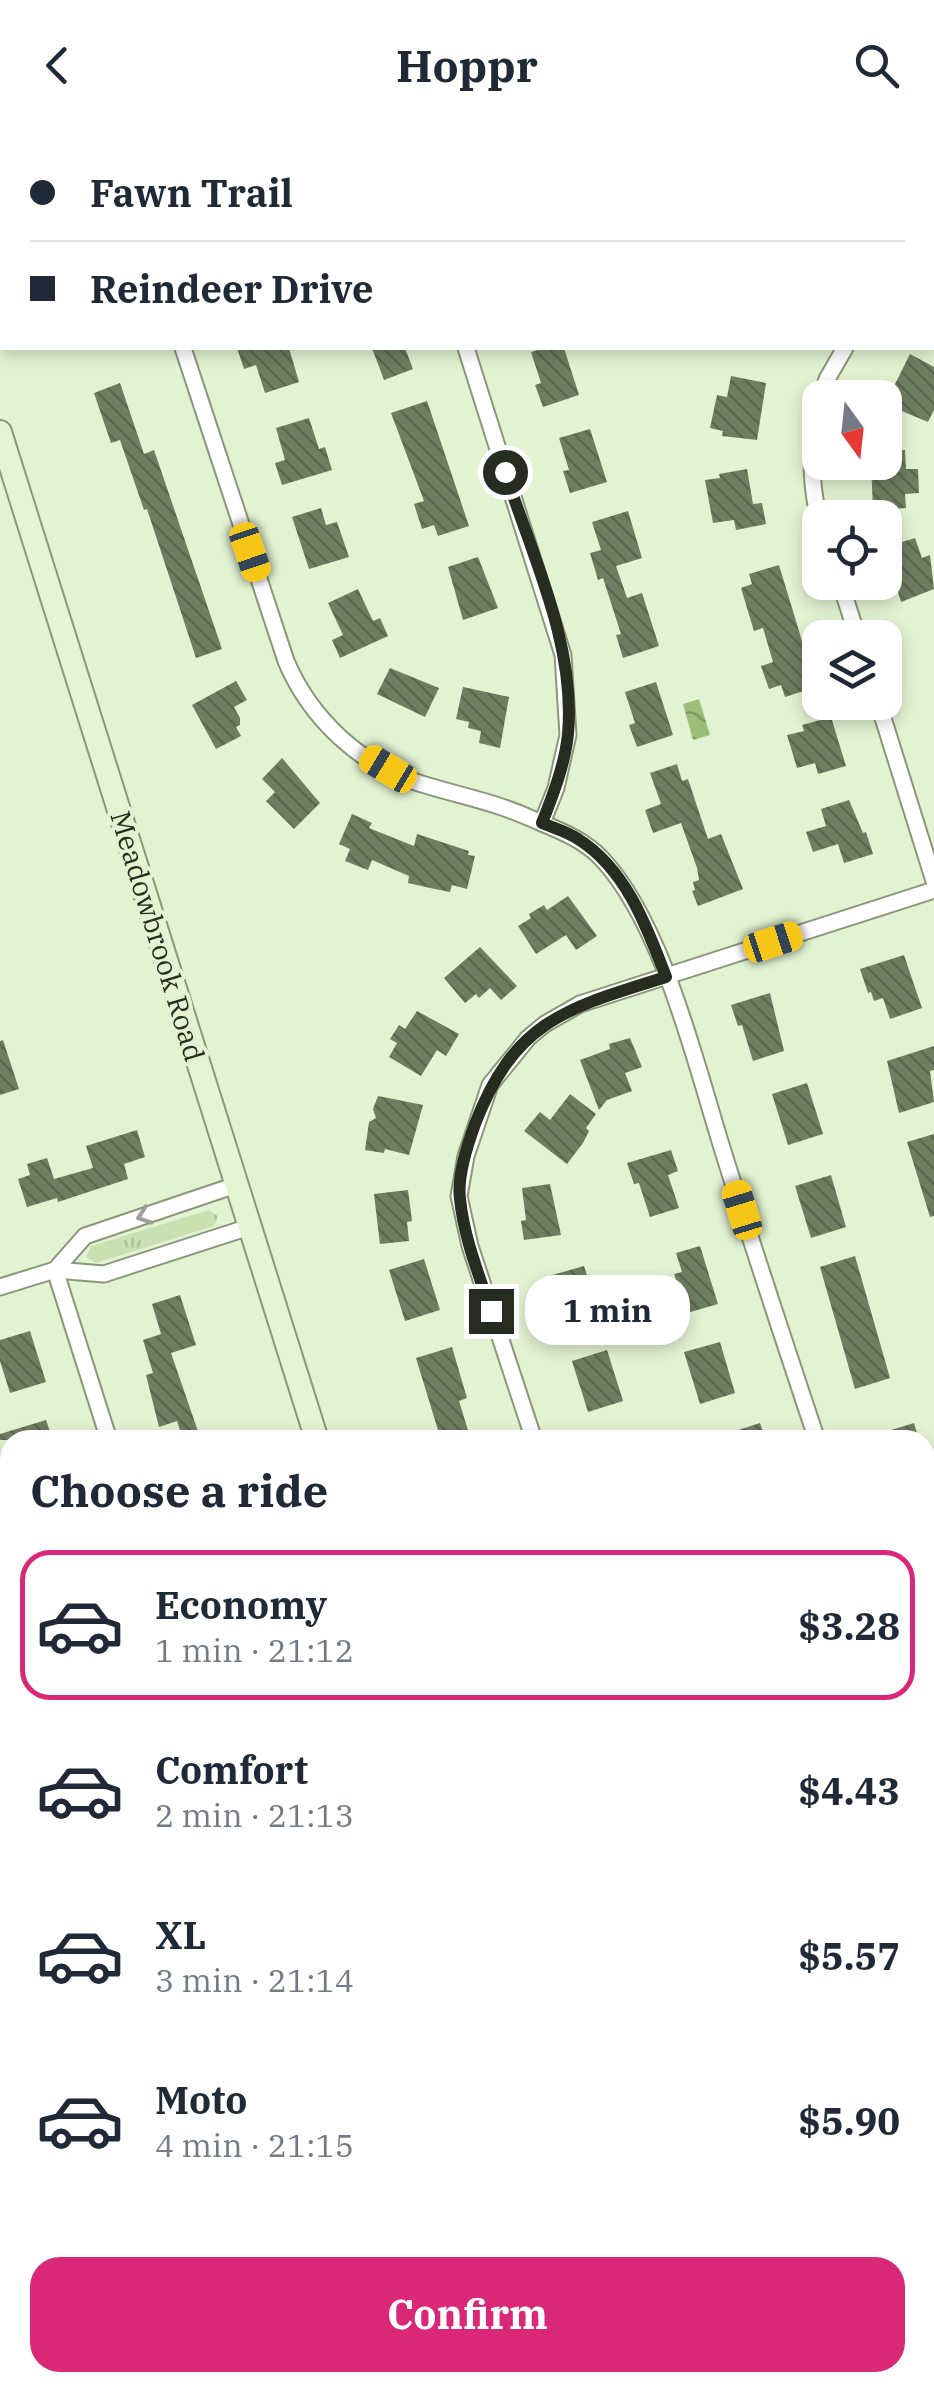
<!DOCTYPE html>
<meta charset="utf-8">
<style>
:root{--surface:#fff;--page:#f2f2f3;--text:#1f2937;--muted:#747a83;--line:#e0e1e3;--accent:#db2777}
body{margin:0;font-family:"IBM Plex Serif",serif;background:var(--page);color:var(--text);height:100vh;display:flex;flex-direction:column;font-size:38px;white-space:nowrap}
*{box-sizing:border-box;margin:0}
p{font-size:32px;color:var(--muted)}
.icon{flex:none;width:55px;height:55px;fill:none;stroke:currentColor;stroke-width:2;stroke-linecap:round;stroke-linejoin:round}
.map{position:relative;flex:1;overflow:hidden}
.panel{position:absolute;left:0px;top:1300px;width:935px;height:962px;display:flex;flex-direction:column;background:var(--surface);border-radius:30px 30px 0 0;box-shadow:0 5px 15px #0003}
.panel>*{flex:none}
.top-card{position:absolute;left:0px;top:0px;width:935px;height:220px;box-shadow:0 5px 15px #0003;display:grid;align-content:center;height:220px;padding:0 30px;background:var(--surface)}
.needle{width:65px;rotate:165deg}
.buttons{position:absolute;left:802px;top:250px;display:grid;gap:20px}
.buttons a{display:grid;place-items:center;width:100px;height:100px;border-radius:20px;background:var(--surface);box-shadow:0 5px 15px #0003;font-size:50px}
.end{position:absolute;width:45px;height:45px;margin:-22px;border:12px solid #262c20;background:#fff;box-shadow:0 0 0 5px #fff}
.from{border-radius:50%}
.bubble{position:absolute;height:70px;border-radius:30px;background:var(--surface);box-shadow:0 5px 15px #0003;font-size:32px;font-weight:700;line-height:70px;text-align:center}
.car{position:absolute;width:30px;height:60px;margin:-30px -15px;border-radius:12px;box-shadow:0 0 8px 2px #0007;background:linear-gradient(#f5c518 24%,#345 0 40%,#f5c518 0 76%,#345 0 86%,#f5c518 0)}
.top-card b{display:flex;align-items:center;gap:35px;height:95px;font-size:38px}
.top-card b+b{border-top:2px solid var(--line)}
.top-card i{width:25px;height:25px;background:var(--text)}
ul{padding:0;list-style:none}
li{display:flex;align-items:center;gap:30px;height:150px;margin:0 20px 15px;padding:0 10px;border:5px solid transparent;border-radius:30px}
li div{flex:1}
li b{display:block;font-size:38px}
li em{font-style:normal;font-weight:700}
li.current{border-color:var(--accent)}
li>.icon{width:90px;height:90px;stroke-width:1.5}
h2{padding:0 30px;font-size:45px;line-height:120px}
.button{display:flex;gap:20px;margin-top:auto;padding:20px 30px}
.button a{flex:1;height:115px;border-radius:30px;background:var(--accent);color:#fff;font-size:40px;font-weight:700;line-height:115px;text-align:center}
header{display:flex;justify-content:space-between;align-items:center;height:130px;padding:0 30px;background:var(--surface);font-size:45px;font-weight:700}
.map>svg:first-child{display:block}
</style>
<header><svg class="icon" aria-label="back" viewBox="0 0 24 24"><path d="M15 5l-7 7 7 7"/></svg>Hoppr<svg class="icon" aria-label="search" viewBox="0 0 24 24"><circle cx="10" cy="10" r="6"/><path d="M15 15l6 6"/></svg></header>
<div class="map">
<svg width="934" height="2261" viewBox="0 0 934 2261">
<defs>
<pattern id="grass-tufts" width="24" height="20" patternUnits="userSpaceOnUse" patternTransform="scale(2.5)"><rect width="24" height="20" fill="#c8e0b2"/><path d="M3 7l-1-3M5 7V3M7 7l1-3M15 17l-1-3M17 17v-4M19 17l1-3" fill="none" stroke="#acc099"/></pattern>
<pattern id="park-crowns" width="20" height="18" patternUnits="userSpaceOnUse" patternTransform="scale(2.5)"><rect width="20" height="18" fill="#c8e0b2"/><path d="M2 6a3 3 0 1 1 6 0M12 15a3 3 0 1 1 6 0" fill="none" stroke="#acc099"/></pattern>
<pattern id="water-waves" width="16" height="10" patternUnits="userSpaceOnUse" patternTransform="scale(2.5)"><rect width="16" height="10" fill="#9cbe79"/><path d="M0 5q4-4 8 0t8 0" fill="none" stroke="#7f9b63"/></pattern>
<pattern id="building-back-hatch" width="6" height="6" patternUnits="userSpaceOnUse" patternTransform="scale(2.5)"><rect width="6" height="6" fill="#6f7e61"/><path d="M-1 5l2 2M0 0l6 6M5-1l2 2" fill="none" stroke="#5b6750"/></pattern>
</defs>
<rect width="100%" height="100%" fill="#e2f3d2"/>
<polygon fill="url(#grass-tufts)" points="209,1080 218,1086 214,1096 96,1133 86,1127 91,1116"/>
<polygon fill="url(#park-crowns)" points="538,0 848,0 539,2"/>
<polygon fill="url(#water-waves)" points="699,569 710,605 693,610 683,574"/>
<g fill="url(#building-back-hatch)">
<polygon points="237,218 289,218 299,252 265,263 256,235 244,239"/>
<polygon points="372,218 405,218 413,239 384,250"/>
<polygon points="545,218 564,218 579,265 543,277 535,255 541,253 531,222"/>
<polygon points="910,224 934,237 934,280 928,292 885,274"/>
<polygon points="731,246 766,253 757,310 722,306 723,301 710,298 717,265 727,267"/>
<polygon points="120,253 144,324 154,320 222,519 196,528 147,379 144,380 120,310 111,313 94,263"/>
<polygon points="427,271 469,396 438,406 434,395 422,399 414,374 424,371 391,283"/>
<polygon points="309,288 319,319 325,317 332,340 282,355 275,333 285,330 276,298"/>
<polygon points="590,299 607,352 570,363 563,341 569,340 559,308"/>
<polygon points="905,320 906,339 918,339 919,363 905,364 906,378 873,380 871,332 885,332 885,321"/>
<polygon points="747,339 753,374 762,373 766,394 736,400 734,390 713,393 705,350 720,348 719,344"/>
<polygon points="321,378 326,395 337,392 349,427 309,439 292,387"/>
<polygon points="628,381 642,428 616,436 627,468 642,463 659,516 623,528 616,505 621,504 603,448 598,450 590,423 601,420 592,392"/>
<polygon points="915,408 922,428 930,425 934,459 901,472 885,417"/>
<polygon points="478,427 498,478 463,490 448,437"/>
<polygon points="779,435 816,557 785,567 781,555 769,559 761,536 773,532 763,498 754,501 741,458 752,454 749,444"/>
<polygon points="358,459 373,491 380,488 388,506 340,528 332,510 343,505 328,473"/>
<polygon points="390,538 439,558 425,587 377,564"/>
<polygon points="236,551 247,570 234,577 240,588 240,595 236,597 241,606 216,619 192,575"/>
<polygon points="656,552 673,605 637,617 629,595 635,593 625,562"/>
<polygon points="463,557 509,567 500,618 479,613 481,601 468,598 469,592 456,589"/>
<polygon points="831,587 846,636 818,644 815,633 797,638 787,605 804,601 802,595"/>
<polygon points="282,628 320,673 294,699 266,671 275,662 262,649"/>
<polygon points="677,634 682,651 688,649 708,709 721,704 743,759 698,776 692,761 695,760 693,752 699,750 697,738 681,693 653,703 645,680 661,674 650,643"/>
<polygon points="849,670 863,703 866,702 873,724 844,733 838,714 813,722 806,702 826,696 821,679"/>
<polygon points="352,684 372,693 369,698 414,716 417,704 469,721 468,725 475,726 467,759 452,755 450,762 430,758 408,753 409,746 372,730 368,740 345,731 350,719 339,714"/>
<polygon points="568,766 597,806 576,820 566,805 536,824 518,796 531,788 529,784 544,775 547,780"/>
<polygon points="480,817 517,856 501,870 490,858 479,868 476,864 465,873 444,848"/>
<polygon points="904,825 922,878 890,889 883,868 874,871 871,862 868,863 860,839"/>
<polygon points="770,863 784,921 753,931 742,895 738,896 731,875"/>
<polygon points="417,881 459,904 446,926 437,920 421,946 389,927 397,913 390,909 399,895 405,899"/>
<polygon points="630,908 642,937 625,943 632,961 607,970 599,980 580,930 610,919 609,914"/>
<polygon points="3,910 19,959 0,965 0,911"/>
<polygon points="934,916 934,940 930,941 934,972 899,983 887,931"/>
<polygon points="807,953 823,1004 788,1015 772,964"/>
<polygon points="570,964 596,984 586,998 589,1001 583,1013 567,1034 524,1001 540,982 550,990"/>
<polygon points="378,966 423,975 409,1025 385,1019 384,1023 365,1020 369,992 376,988 373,979"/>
<polygon points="137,1000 145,1027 124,1034 128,1049 58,1072 57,1068 27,1077 18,1049 30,1045 27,1034 47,1028 54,1049 93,1038 86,1016"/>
<polygon points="934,1004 934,1086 930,1087 907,1012"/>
<polygon points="671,1020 678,1041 668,1045 679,1078 650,1087 639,1053 634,1054 627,1033"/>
<polygon points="831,1045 846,1097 811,1108 795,1056"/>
<polygon points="550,1054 561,1105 524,1110 521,1091 526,1090 522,1058"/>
<polygon points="408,1060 412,1091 407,1092 409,1111 380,1114 374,1064"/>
<polygon points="700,1116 718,1174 687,1183 674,1144 682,1142 676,1123"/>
<polygon points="855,1126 890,1248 855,1259 820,1137"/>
<polygon points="424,1129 440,1180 405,1191 389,1140"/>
<polygon points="584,1136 600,1187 564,1198 549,1146"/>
<polygon points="180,1165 196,1215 171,1223 201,1310 183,1310 177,1291 159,1297 146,1245 153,1243 143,1210 161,1204 152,1174"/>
<polygon points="30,1201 46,1252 10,1263 0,1231 0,1210"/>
<polygon points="720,1212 735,1263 700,1274 684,1222"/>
<polygon points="452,1217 467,1268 459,1271 471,1310 441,1310 416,1228"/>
<polygon points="607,1220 623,1271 588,1282 572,1231"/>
<polygon points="46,1290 53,1310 0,1310 0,1304"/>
<polygon points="760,1293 766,1310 717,1310 717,1307"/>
<polygon points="914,1293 919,1310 873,1310 872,1306"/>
</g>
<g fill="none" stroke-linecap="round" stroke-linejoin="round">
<g stroke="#889879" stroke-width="19">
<g id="street">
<polyline points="111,0 112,2"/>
<polyline points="398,0 399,2"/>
<polyline points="932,125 934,124"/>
<path d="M183,218L286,531C310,588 361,637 422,654C464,667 496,672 537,691C561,701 584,710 602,729C663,794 696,935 723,1021C753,1118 785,1214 817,1310"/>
<polyline points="466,218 563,525 568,605 556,658 542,693"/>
<polyline points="821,268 827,249 845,218"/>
<path d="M820,271C810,313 809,351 820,393"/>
<polyline points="840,452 858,508"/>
<polyline points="878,572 934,751"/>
<polyline points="55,1140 85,1106 236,1055"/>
<polyline points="55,1140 109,1310"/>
<polyline points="0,1157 55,1140 104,1144 249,1097"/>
<polyline points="534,1310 470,1116 459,1066 466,1026 490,955 528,908 545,894 580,874 934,760"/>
<polyline points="0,1737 10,1734"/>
<polyline points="925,1741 934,1768"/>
<polyline points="0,2024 10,2021"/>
<polyline points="278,2252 280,2261"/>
</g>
</g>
<g stroke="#889879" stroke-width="26">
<g id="secondary">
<polyline points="0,302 317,1310"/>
<polyline points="925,1947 934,1944"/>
<polyline points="0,2240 10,2237"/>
<polyline points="618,2252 621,2261"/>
</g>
</g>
<use href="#street" stroke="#fff" stroke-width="15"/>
<use href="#secondary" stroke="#e5f5d4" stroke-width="22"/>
</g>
<defs><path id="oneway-chevron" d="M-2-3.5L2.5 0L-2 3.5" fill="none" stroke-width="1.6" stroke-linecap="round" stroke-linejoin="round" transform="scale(2.5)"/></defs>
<use stroke="#9da09b" href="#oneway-chevron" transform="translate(144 1086) rotate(161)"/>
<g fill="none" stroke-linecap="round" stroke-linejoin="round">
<path stroke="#262c20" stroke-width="12" d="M491,1181C479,1145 464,1108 460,1069C457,1046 467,1016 475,994C515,890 567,878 666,847C647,797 626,739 578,709C568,702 554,698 542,693C553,665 565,634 568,604C576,515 532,425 505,342"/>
</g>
<g text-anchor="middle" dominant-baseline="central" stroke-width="8" stroke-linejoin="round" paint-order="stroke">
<g font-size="28" fill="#262c20" stroke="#e2f3d2">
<text transform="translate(158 806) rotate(73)">Meadowbrook Road</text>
</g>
</g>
</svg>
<div class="buttons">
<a><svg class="needle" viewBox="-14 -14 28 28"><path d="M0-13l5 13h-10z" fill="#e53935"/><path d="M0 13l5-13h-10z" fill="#747a83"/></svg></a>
<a><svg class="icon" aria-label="locate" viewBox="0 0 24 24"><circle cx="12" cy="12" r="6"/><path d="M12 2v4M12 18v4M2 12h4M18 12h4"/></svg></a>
<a><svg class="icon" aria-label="layers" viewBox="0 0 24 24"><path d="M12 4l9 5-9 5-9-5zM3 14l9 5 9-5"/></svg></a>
</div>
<i class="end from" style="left:505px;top:342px"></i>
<i class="end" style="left:491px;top:1181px"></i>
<div class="bubble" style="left:525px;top:1145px;width:165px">1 min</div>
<i class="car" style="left:250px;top:422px;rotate:161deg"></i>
<i class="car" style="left:388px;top:639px;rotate:301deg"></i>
<i class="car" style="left:773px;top:812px;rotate:72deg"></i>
<i class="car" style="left:742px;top:1080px;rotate:343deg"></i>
<div class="top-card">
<b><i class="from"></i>Fawn Trail</b>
<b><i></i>Reindeer Drive</b>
</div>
<section class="panel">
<h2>Choose a ride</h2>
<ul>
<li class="current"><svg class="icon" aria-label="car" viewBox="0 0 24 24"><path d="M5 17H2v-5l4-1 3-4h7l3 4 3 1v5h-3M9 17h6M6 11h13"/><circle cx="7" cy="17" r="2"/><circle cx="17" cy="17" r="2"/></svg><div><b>Economy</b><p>1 min · 21:12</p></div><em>$3.28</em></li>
<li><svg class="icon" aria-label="car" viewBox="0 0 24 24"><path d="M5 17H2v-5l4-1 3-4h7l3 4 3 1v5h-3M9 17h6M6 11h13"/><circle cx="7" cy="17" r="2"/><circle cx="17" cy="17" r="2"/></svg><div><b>Comfort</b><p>2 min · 21:13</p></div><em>$4.43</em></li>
<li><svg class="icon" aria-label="car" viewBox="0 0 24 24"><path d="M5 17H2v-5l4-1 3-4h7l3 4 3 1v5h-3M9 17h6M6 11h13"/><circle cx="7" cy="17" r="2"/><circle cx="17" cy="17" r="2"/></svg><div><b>XL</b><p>3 min · 21:14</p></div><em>$5.57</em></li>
<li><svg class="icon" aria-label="car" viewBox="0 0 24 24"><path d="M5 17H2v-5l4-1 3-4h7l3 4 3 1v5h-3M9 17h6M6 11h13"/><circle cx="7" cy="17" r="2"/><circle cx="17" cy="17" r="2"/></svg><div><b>Moto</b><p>4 min · 21:15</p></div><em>$5.90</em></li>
</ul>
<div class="button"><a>Confirm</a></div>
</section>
</div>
